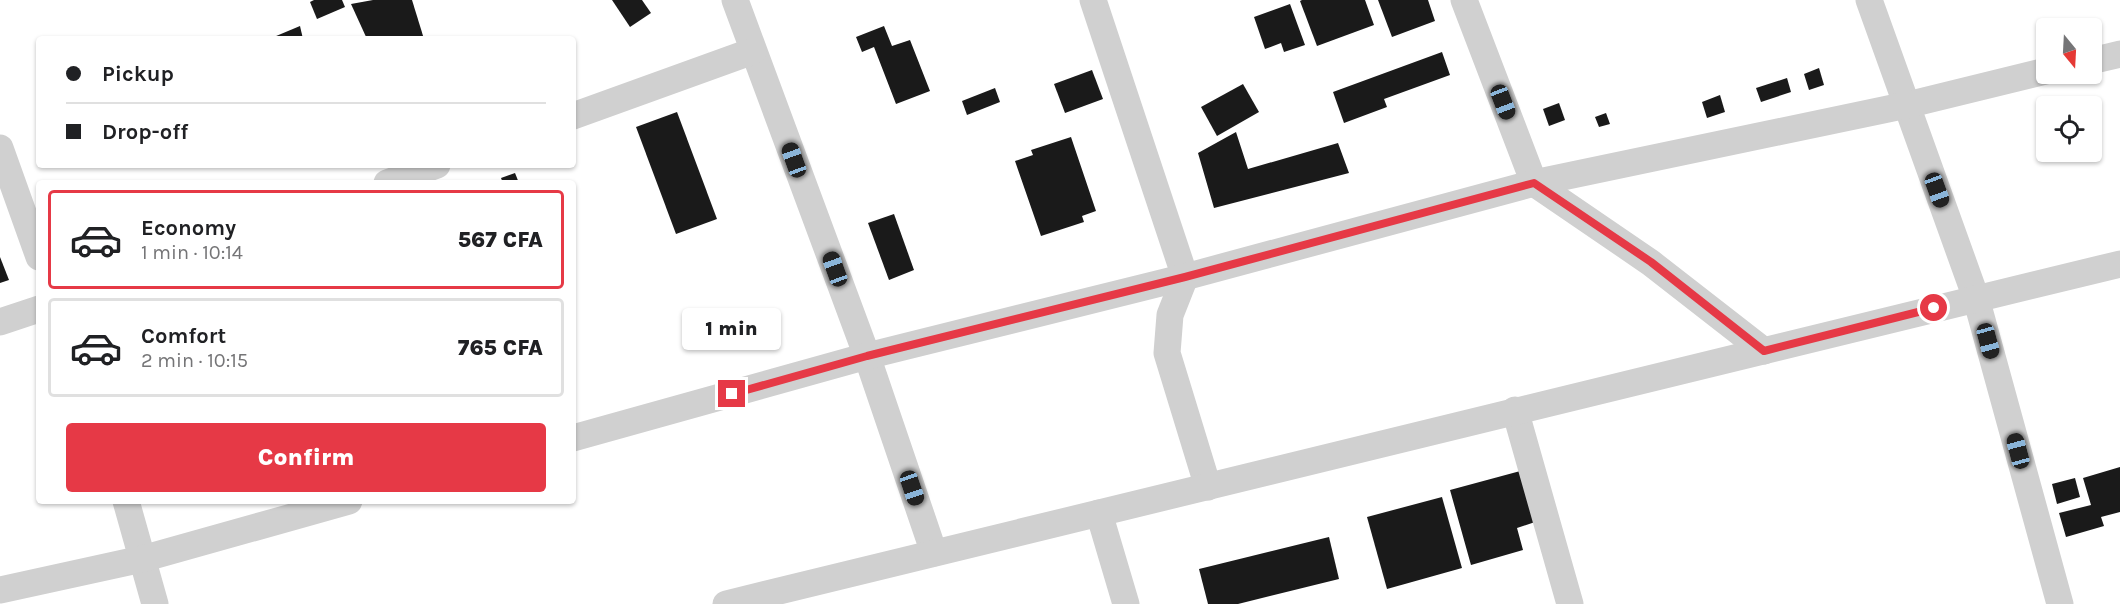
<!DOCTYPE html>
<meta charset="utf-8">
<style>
:root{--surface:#fff;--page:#f2f2f2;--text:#202124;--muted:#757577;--line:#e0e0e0;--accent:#e63946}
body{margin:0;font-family:Karla,sans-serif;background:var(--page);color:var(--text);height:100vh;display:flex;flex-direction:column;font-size:22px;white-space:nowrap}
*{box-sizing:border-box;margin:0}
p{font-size:20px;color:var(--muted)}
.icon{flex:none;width:33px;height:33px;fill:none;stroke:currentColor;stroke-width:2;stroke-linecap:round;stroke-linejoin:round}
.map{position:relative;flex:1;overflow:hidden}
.panel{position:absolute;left:36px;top:180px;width:540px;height:324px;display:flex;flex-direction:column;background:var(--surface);border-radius:6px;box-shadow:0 2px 4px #0004}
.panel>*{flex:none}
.top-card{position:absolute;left:36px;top:36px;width:540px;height:132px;border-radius:6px;box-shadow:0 2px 4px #0004;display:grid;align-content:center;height:132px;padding:0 30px;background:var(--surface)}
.needle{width:39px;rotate:162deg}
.fabs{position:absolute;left:2036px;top:18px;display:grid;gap:12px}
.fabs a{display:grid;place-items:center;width:66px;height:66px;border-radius:6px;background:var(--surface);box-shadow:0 2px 4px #0004;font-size:30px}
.end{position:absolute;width:27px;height:27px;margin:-14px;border:8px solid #e63946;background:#fff;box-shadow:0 0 0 3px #fff}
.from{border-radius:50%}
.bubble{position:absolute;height:42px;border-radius:6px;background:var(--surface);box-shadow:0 2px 4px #0004;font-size:20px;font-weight:800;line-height:42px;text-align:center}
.car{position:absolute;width:18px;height:36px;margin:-18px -9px;border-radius:8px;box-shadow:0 0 4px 2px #0007;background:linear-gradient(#222 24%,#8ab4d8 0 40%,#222 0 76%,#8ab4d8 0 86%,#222 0)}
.top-card b{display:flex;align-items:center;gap:21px;height:57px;font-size:22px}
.top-card b+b{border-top:2px solid var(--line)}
.top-card i{width:15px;height:15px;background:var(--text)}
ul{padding:10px 0 0;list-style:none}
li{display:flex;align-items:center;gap:18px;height:99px;margin:0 12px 9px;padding:0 18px;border:3px solid var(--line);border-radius:6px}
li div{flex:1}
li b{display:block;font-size:22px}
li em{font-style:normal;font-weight:800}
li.current{border-color:var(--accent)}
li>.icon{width:54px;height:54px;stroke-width:1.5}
.button{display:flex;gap:12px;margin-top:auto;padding:12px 30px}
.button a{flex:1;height:69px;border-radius:6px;background:var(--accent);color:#fff;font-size:24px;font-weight:800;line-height:69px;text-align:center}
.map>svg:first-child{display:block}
</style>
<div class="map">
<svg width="2120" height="604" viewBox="0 0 2120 604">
<rect width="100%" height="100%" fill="#fff"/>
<g fill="#1a1a1a">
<polygon points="314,0 342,0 345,7 317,19 310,2"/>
<polygon points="373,0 412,0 424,39 367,39 351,4"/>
<polygon points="612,0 642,0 651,13 630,27"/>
<polygon points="1302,0 1365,0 1374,25 1317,46 1300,1"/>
<polygon points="1378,0 1428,0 1435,21 1392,37"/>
<polygon points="1290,4 1305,45 1284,52 1281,43 1265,49 1254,17"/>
<polygon points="300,26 303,39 269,39"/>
<polygon points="884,26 892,46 910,40 930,91 896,104 874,47 862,52 856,37"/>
<polygon points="1442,52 1450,75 1384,99 1387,107 1344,123 1333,92"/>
<polygon points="1819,68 1824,85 1809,90 1804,74"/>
<polygon points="1092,70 1103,99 1065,113 1054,84"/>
<polygon points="1787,78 1791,92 1761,102 1756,88"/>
<polygon points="1243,84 1259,112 1217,136 1201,107"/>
<polygon points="995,88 1000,102 967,115 962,101"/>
<polygon points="1720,95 1725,112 1707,118 1702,102"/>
<polygon points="1559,103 1565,120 1549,126 1543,109"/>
<polygon points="677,112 717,219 676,234 636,127"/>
<polygon points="1606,113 1610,124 1599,127 1595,117"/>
<polygon points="1236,132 1248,169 1338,143 1349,173 1214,208 1198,153"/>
<polygon points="1071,137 1096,211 1082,216 1084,222 1041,236 1015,161 1033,155 1031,150"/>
<polygon points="515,173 519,183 503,183 501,178"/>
<polygon points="894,214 914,270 889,280 868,223"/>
<polygon points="0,257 9,280 0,283"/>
<polygon points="2120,467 2120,512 2101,517 2104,526 2066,537 2059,513 2091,505 2083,478"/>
<polygon points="1524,470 1538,521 1517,528 1523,550 1471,565 1450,490"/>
<polygon points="2075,478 2080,497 2057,504 2052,484"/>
<polygon points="1442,497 1462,568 1387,589 1367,517"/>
<polygon points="1329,537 1339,579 1238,604 1208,604 1199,569"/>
</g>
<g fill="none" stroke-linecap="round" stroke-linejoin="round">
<g stroke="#d0d0d0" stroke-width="27">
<polyline points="735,0 867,356 934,553"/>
<polyline points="1093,0 1185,277 1170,315 1167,353 1208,487"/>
<polyline points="1464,0 1534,183 1651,263 1764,351"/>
<polyline points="1869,0 1976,298 2060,604"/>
<polyline points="2091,61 2120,54"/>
<polyline points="573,116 753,51"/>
<polyline points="0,148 39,257"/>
<polyline points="387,183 437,165"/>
<polyline points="0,322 39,309"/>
<polyline points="1515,410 1570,604"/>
<polyline points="573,438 867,356 1185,277 1534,183 1907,105 2046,71"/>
<polyline points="126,501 155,604"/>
<polyline points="1099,513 1126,604"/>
<polyline points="0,590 142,559 349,501"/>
<polyline points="726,604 2120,264"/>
</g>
</g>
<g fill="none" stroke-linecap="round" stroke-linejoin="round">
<polyline stroke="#e63946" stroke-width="8" points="732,394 867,356 1185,277 1534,183 1651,262 1764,351 1934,308"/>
</g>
</svg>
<div class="fabs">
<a><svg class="needle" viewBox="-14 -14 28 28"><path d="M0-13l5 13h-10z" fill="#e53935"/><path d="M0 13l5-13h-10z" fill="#757577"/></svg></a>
<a><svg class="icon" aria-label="locate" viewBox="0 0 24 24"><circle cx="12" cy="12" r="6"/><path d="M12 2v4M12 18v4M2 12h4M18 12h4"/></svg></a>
</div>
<i class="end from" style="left:1934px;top:308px"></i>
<i class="end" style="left:732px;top:394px"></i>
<div class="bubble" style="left:682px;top:308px;width:99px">1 min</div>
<i class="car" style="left:1503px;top:102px;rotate:159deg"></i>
<i class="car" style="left:794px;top:160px;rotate:340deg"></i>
<i class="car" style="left:1937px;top:190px;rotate:160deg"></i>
<i class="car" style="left:835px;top:269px;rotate:340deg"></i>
<i class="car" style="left:1988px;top:341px;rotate:165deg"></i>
<i class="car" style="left:2018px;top:451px;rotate:345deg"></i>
<i class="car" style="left:912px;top:488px;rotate:161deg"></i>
<div class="top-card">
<b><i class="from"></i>Pickup</b>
<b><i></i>Drop-off</b>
</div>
<section class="panel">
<ul>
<li class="current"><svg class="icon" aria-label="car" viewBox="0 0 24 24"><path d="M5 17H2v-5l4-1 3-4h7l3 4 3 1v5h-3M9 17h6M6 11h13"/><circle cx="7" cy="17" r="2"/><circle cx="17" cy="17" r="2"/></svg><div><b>Economy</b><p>1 min · 10:14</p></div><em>567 CFA</em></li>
<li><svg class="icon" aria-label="car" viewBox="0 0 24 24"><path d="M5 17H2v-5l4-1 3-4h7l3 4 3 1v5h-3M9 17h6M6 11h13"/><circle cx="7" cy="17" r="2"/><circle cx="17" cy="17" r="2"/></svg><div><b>Comfort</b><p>2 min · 10:15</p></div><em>765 CFA</em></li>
</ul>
<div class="button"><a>Confirm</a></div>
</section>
</div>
